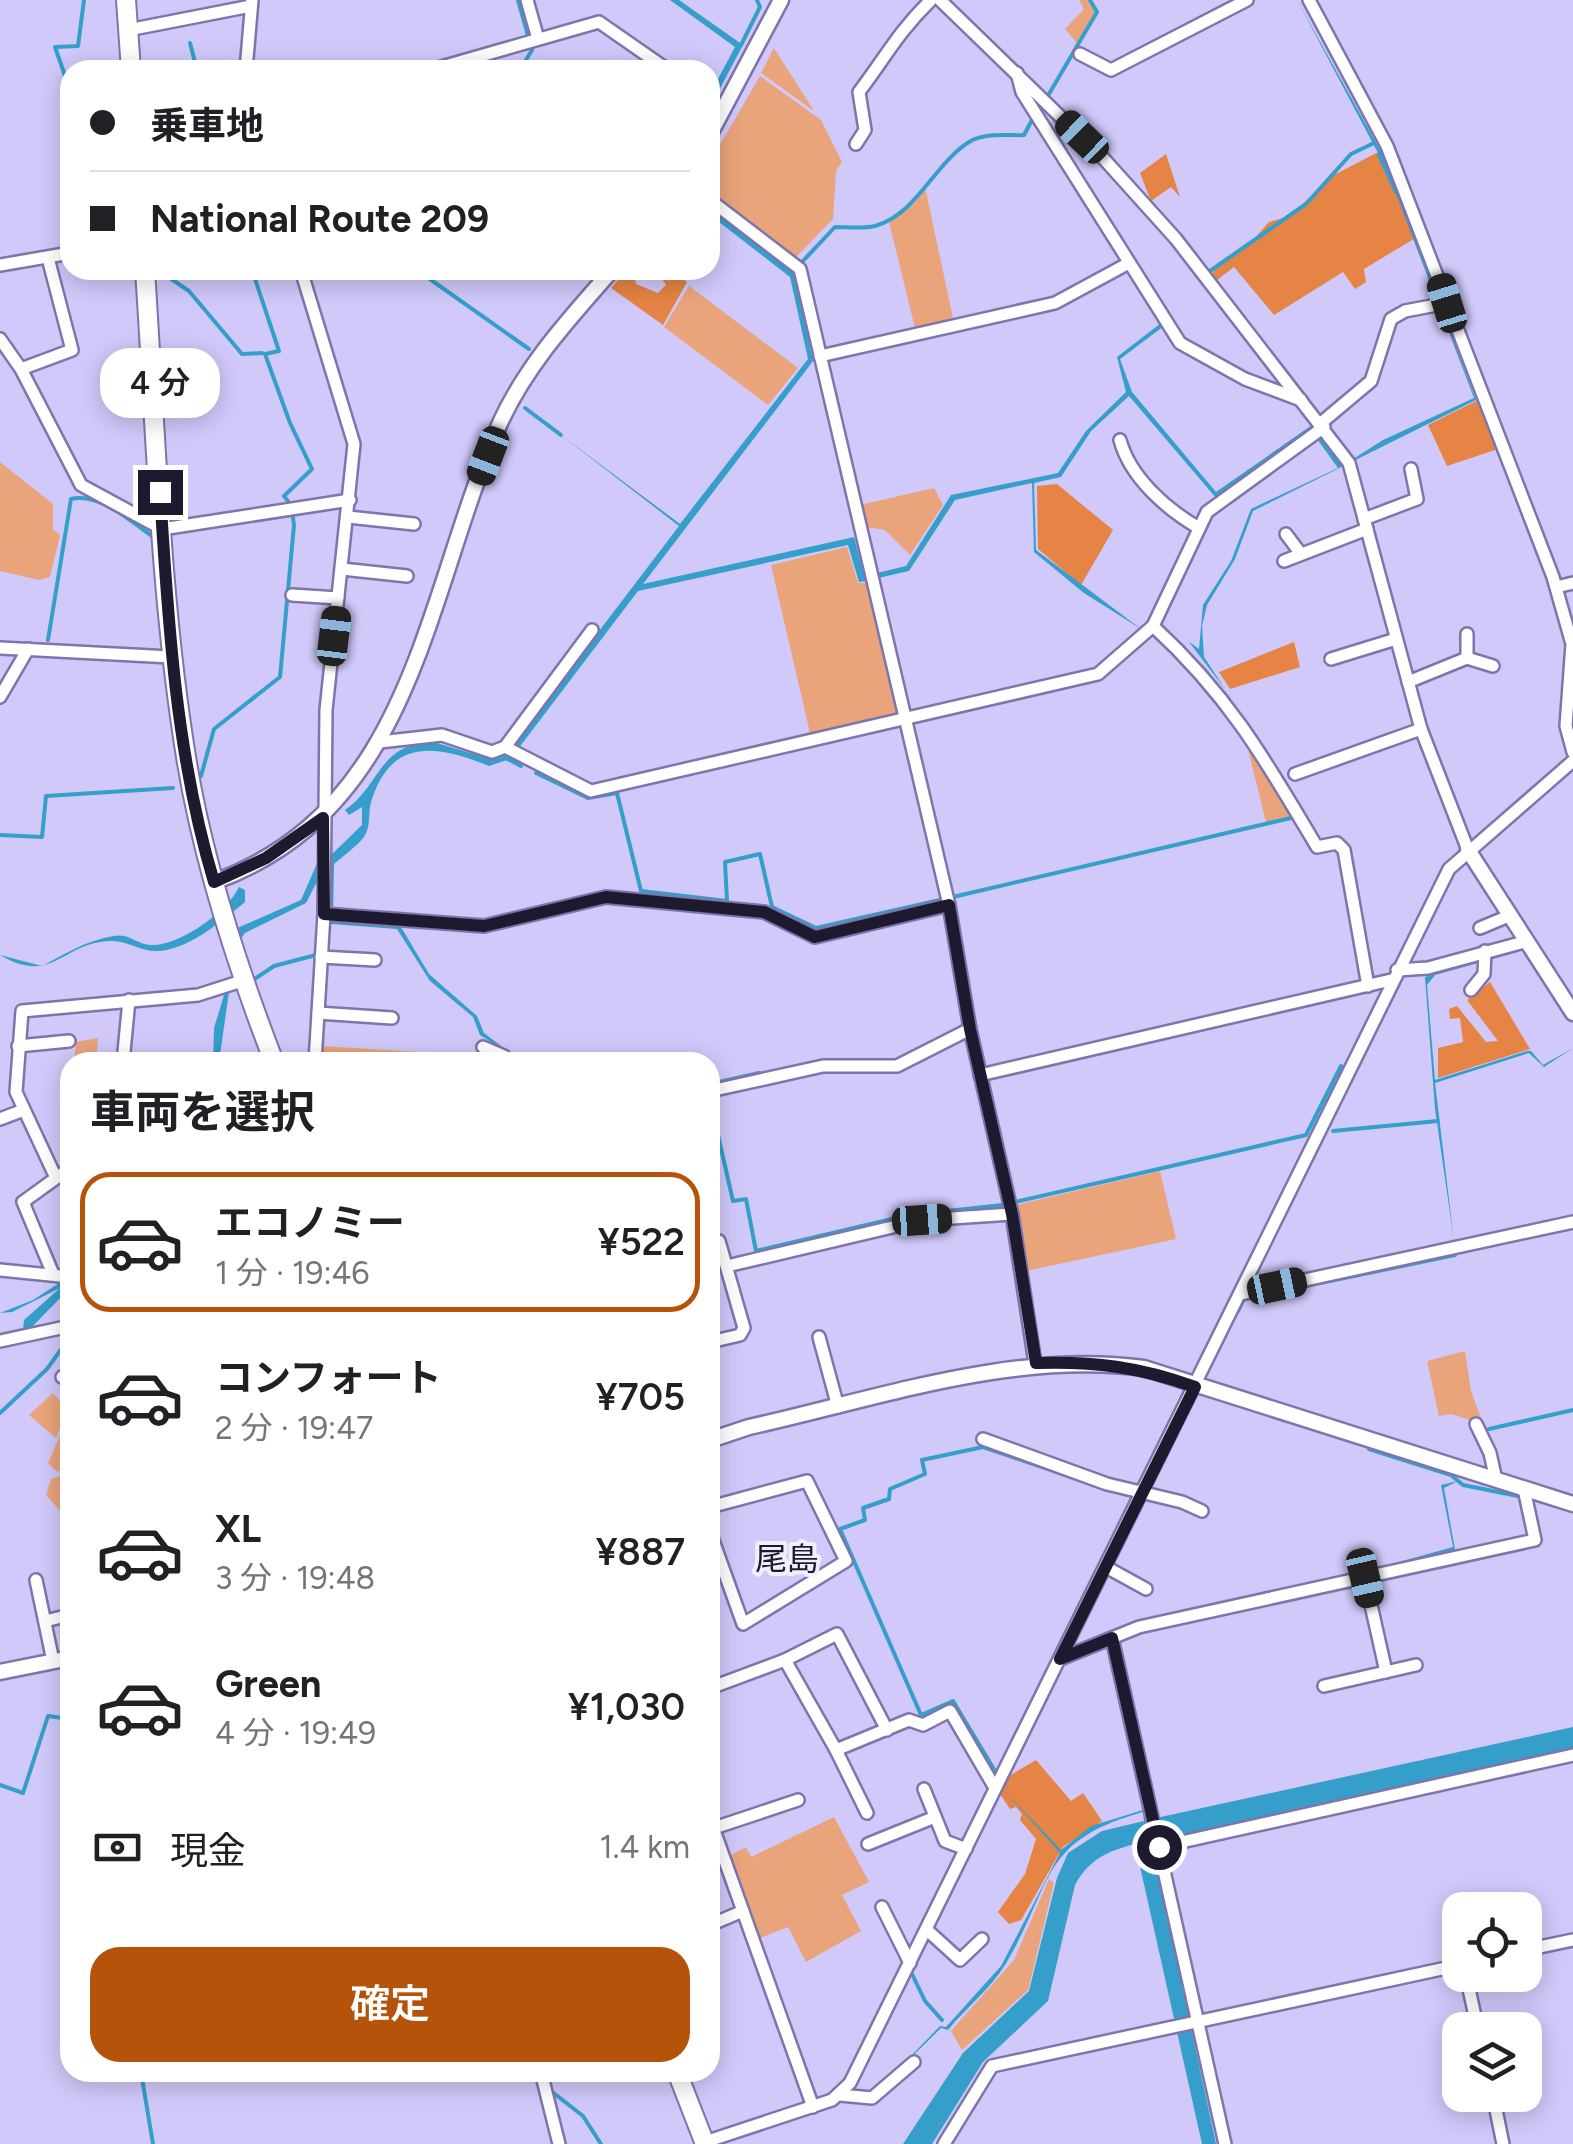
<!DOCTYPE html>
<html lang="ja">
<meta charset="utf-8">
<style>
:root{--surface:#fff;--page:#f6f6f6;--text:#202124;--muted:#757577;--line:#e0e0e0;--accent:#b45309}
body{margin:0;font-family:Figtree,"Noto Sans JP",sans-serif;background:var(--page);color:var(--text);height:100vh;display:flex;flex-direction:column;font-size:38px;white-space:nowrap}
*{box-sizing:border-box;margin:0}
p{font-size:32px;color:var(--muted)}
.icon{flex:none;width:55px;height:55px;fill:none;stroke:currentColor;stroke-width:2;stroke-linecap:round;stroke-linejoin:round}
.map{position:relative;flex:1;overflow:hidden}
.drawer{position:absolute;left:60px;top:1052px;width:660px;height:1030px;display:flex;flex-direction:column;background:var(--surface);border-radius:30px;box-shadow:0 5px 25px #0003}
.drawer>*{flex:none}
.top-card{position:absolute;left:60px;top:60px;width:660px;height:220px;border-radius:30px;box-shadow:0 5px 25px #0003;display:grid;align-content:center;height:220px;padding:0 30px;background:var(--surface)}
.fabs{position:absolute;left:1442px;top:1892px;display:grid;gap:20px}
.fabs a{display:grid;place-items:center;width:100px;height:100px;border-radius:20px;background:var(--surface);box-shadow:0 5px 25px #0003;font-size:50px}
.end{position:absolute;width:45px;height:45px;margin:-22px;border:12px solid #1d192f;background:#fff;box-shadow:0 0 0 5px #fff}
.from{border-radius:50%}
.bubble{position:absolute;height:70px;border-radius:30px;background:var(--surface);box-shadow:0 5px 25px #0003;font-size:32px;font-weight:600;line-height:70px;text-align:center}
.car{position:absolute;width:30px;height:60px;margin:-30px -15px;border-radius:12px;box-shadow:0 0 8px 2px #0007;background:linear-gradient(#222 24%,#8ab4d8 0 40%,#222 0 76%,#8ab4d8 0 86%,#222 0)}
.top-card b{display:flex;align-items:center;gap:35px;height:95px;font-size:38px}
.top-card b+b{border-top:2px solid var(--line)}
.top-card i{width:25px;height:25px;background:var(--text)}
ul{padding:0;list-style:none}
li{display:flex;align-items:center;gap:30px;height:140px;margin:0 20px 15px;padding:0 10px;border:5px solid transparent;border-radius:30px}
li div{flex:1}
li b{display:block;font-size:38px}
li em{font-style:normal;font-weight:600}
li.current{border-color:var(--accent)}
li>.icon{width:90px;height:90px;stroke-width:1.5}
h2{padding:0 30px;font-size:45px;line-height:120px}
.pay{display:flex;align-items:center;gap:25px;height:110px;padding:0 30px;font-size:38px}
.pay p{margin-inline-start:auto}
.primary-button{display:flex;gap:20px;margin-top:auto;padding:20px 30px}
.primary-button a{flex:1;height:115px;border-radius:30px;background:var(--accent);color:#fff;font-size:40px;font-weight:600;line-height:115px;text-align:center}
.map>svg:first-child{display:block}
</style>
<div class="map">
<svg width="1573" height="2144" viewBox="0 0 1573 2144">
<rect width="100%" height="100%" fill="#d0c9fa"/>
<g fill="#eaa47b">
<polygon points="1079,0 1088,0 1095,12 1077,43 1065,29 1084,9"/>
<polygon points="774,48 814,111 761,73"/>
<polygon points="760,76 821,120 842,162 836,171 833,219 796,257 710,193 710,162"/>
<polygon points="925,187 953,318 915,328 889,222 918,199"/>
<polygon points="689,286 798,368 768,405 664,327"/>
<polygon points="0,462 53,504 53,529 60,535 50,577 39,580 0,571"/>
<polygon points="934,488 943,505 910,555 885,530 866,527 860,505"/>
<polygon points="847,547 858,583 867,583 897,713 810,733 771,565"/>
<polygon points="1246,741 1294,815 1266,822"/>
<polygon points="98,1038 96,1062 74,1062 76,1042"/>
<polygon points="320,1046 420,1052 419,1062 319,1062"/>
<polygon points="1160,1171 1176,1239 1026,1271 1016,1205"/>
<polygon points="1465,1351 1471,1391 1483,1424 1451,1414 1439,1416 1427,1361"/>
<polygon points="53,1393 68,1410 56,1438 29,1415"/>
<polygon points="68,1417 70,1466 57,1472 48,1463"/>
<polygon points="63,1475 70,1488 70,1522 46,1495 51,1479"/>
<polygon points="834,1817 869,1882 842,1895 861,1931 806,1962 788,1927 760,1938 729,1856 746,1847 751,1857"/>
<polygon points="1049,1879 1054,1883 1028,1990 962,2050 951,2031 1014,1960"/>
</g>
<g fill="#e58444">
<polygon points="1380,151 1417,237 1364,269 1366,282 1355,289 1343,272 1274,315 1234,267 1217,280 1212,274 1219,262 1248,246 1269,222 1290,216 1332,176"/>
<polygon points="1166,154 1180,197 1171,187 1151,201 1140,173"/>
<polygon points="626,270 633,270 636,284 658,293 666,285 656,270 672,270 687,282 663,325 611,288"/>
<polygon points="1480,399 1498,449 1447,466 1428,425"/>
<polygon points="1057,484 1113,530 1081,585 1038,549 1037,486"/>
<polygon points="1294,642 1300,667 1230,689 1219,672"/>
<polygon points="1490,982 1530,1049 1438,1078 1438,1048 1463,1042 1460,1018 1450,1019 1449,1009 1457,1006 1486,1042 1498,1041 1467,1000"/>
<polygon points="1036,1760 1071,1801 1083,1793 1102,1821 1063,1847 1021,1920 1009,1924 998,1912 1025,1874 1036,1839 1020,1820 1022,1814 1016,1807 1010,1809 998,1791 1009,1776"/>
</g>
<g fill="#359ecb">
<polygon points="670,0 679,0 743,45 715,98 710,94 735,47"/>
<polygon points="1297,0 1384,157 1476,400 1253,511 1235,559 1207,605 1202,626 1204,657 1225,689 1189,642 1163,623 1199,649 1203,605 1231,561 1251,509 1338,468 1312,432 1217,499 1129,396 1091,431 1061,477 1034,483 1036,550 1141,629 1084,593 1034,552 1032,483 955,500 909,571 878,578 877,573 906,566 951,495 1058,473 1086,431 1126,392 1117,357 1161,323 1164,326 1120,359 1132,392 1216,492 1312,425 1342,466 1383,440 1474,398 1386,168"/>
<polygon points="710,207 796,275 813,361 643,584 854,537 866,581 859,582 848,545 638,591 518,749 513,744 679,526 561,435 680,524 808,359 790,277 710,215"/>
<path d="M430,741L490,759L503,755L510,759L489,766C441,747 393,735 372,799C367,812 372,825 364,837C356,847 344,855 334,864L333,920L401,927L429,974L477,1016L484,1033L522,1062L480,1035L473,1017L430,981L397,929L331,924L321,874L306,903L245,933L239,941L235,929L301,900L318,861L328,858L362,825V807L349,815L345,810C381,785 377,747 430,741Z"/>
<path d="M239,887L245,890V902C222,921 187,951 156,951C140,951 126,940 110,941C61,943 53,986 0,955L42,966C65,954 87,940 114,936C128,933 137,944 150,945C179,947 228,911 239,887Z"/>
<polygon points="1516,947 1518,952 1435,975 1427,985 1435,1080 1527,1051 1531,1051 1543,1065 1573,1048 1544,1067 1529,1053 1435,1083 1454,1241 1435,1109 1425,977"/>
<polygon points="229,992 219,1062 213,1062 214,1028 224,995"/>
<polygon points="70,1276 67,1291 29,1330 23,1330 24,1320 60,1288 12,1312 0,1313 33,1300"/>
<polygon points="1458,1481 1444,1488 1455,1550 1388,1565 1453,1547 1441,1485"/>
<path d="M1111,1646L1147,1820L1573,1727V1748L1151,1842L1216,2144H1202L1135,1844C1108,1851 1089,1859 1075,1885L1048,2001L983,2062L932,2144H903L963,2053L1029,1991L1057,1878L1068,1853L1102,1831L1144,1821L1143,1812C1038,1841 1054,1884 1005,1965C991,1988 965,2009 948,2030L941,2028L878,2090L940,2026L946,2027L1001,1966L1060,1853L1003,1789L1061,1850L1091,1826L1143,1810L1107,1647Z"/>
</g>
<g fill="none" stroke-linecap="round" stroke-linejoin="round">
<g stroke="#359ecb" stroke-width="4">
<polyline points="518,0 532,50 520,70"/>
<polyline points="190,43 197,70"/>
<polyline points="741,45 760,7 757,0"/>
<polyline points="70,90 55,47 78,46 84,0"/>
<polyline points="1039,111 1097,12 1090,0"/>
<polyline points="1379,155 1396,192"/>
<path d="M802,262L835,227C848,227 863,229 875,226C917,214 934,164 969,142C984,132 1007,136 1024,135L1033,118"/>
<polyline points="158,270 189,291 242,354 262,353"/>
<polyline points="417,270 529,349"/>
<polyline points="1207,273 1306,204 1351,154 1374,143"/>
<polyline points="525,408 561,435"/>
<path d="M48,640L71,499C99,492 130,521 152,536"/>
<polyline points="506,758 521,766"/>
<polyline points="536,773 588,798 617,793 641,891 727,901 725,862 760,854 772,907 816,928 940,900"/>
<polyline points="201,776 214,729 280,677 294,525 291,505 284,496 312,469 290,423 265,354 279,351 252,270"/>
<polyline points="0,835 42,837 46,796 173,788"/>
<polyline points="953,897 1295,817"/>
<polyline points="253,980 274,966 316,955"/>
<polyline points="710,1084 759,1073"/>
<polyline points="710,1100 733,1201 746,1199 756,1251 909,1215 1003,1205"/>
<polyline points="1333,1131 1438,1121"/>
<polyline points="1015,1202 1306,1135 1341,1066"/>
<polyline points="1238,1311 1244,1299 1455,1255"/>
<polyline points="0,1413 47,1369 70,1337"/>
<polyline points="1489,1429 1573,1410"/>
<polyline points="1369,1449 1451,1475 1463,1485 1518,1496"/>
<polyline points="1092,1484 1130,1495"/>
<polyline points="995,1771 953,1701 921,1715 840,1529 865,1520 863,1508 889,1499 890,1489 925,1474 922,1460 983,1447 1078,1479"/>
<polyline points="0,1785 23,1793 48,1716 70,1719"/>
<polyline points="912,1974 925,2001 942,2020"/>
<polyline points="141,2072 153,2144"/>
<polyline points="551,2091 583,2116 601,2144"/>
</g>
<g stroke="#7e75ac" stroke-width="16">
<g id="minor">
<polyline points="527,0 538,39"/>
<polyline points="940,0 1104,159 1176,239 1349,463 1421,729 1468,850"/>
<polyline points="1309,0 1387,146 1553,577 1572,644 1566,726 1573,752"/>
<polyline points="128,30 251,6"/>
<polyline points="1080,54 1111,70 1247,0"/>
<polyline points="246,70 252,0"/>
<polyline points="431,70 599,22 668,70"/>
<polyline points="1017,73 1022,92 1180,343 1245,379 1301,400"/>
<path d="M856,144L865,130L859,92C885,58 898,32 931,0"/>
<polyline points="710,200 800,269 949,905 970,1029 1012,1214 1035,1363"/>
<polyline points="0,265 70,253"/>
<polyline points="301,270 354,444 326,710 324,914 315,1062"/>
<polyline points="0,339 21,369 81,485 162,529 350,500"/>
<polyline points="820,356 1055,303 1129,263"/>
<polyline points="21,369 72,350 48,258"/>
<polyline points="1321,423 1371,381 1391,319 1405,311 1447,303"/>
<path d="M1120,440C1130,477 1166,509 1199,528"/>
<polyline points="348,517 414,524"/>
<polyline points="1364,519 1417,499 1411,469"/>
<polyline points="1286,534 1301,554"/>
<polyline points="1284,561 1367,529"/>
<polyline points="342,569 407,576"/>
<polyline points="1556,587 1573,583"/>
<polyline points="292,595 338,598"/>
<path d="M1153,626C1229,696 1265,759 1317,847L1337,843L1344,850L1368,986"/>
<polyline points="1467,634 1467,658 1493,666"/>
<polyline points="0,648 171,657"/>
<polyline points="1331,659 1396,639"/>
<polyline points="1408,682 1467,658"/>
<polyline points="0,697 28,649"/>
<polyline points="380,742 442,735 492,752 505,747 592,630"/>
<polyline points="505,747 591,791 1098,674 1153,626 1207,512 1324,427"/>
<polyline points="1295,774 1421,729"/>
<polyline points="324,914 484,926 606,897 764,912 815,937 949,905"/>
<polyline points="1480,928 1511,915"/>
<polyline points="321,957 375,960"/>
<polyline points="1397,970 1428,968 1528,941"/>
<polyline points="1471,990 1484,974 1485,951"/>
<polyline points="318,1013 392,1018"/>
<polyline points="18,1046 69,1041"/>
<polyline points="483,1047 504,1056 507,1062"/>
<polyline points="123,1062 129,1000"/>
<polyline points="980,1075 1391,980"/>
<polyline points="710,1091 823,1066 897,1066 970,1029"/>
<polyline points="0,1119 21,1111"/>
<polyline points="56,1178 16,1092 22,1011 198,995 245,980"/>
<polyline points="710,1239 719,1241 744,1328 740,1335 710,1342"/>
<polyline points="727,1266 922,1220 1012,1214"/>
<polyline points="0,1270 70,1277"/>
<polyline points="53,1274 23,1202 70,1168"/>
<polyline points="1240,1294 1573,1222"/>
<polyline points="819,1337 838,1407"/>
<polyline points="0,1341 70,1326"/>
<polyline points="62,1377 70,1372"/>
<polyline points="1476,1424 1490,1453 1496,1480"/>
<polyline points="983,1439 1107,1484 1182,1502 1202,1511"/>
<polyline points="710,1507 807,1481 846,1561 743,1624 710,1532"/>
<polyline points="1106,1567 1146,1589"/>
<polyline points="1365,1578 1386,1672"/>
<polyline points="36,1580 53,1661"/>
<polyline points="45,1621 70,1615"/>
<polyline points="1112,1638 1225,2144"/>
<polyline points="1060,1659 1139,1627 1535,1540 1524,1489"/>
<polyline points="785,1660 837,1634 887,1730"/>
<polyline points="1324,1686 1416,1665"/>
<polyline points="710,1688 785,1660 836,1750 909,1720 923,1725 950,1711 995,1788"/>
<polyline points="836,1750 867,1813"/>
<polyline points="924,1789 945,1841 966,1849"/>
<polyline points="710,1819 813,2107"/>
<polyline points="714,1828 798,1800"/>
<polyline points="868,1844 935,1817"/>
<polyline points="1159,1847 1573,1755"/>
<polyline points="882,1907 910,1963"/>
<polyline points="710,1925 743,1911"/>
<polyline points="927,1930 960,1960 982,1939"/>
<polyline points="1525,1950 1573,1940"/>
<polyline points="1466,1975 1478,2030"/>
<polyline points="541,2072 559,2144"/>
<polyline points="840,2095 872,2098 914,2062"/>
<polyline points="1493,2095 1503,2144"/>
<polyline points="705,2142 832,2100 850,2083 1449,869 1573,761"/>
<polyline points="944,2144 992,2066 1460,1965"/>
</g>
</g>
<g stroke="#7e75ac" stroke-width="19">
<g id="tertiary">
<polyline points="710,134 781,0"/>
<polyline points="1468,850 1573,1013"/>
<path d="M214,882C415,809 424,595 500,423C527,364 570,318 612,270"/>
<path d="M710,1440L749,1427C876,1399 1014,1350 1144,1368L1573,1504"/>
<polyline points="0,1672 70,1658"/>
</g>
</g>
<g stroke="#7e75ac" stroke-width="22">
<g id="trunk">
<polyline points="126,0 131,70"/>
<path d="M145,270C156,434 160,600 187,763C204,865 237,966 274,1062"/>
<polyline points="677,2072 705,2144"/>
</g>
</g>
<use href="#minor" stroke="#fff" stroke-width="11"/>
<use href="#tertiary" stroke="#fff" stroke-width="14"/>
<use href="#trunk" stroke="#fff" stroke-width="18"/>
</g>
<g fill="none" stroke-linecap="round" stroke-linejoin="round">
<path stroke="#1d192f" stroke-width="12" d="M160,492C168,622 176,756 214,882L266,858L323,818L324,914L484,926L606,897L764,912L815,937L949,905L970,1029L1012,1214L1036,1363C1093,1361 1140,1367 1195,1387L1060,1659L1112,1638L1159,1847"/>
</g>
<g text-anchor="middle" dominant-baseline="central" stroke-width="8" stroke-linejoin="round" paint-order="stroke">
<g font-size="32" fill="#1d192f" stroke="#f1effc">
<text x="787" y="1559">尾島</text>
</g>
</g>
</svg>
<div class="fabs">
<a><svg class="icon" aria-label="locate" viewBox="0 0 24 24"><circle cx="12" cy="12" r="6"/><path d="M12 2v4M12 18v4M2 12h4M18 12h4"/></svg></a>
<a><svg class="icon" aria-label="layers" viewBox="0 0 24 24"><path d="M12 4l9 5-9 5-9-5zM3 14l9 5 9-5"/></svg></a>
</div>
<i class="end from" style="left:1159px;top:1847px"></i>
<i class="end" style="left:160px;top:492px"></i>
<div class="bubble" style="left:100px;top:348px;width:120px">4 分</div>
<i class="car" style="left:1082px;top:137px;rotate:314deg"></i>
<i class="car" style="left:1447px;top:303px;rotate:343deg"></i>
<i class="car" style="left:488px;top:456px;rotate:201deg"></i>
<i class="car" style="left:334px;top:636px;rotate:7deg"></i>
<i class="car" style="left:922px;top:1220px;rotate:86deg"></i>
<i class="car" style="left:1277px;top:1286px;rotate:78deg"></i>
<i class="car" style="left:1365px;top:1578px;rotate:167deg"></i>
<div class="top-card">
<b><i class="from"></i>乗車地</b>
<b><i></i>National Route 209</b>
</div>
<section class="drawer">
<h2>車両を選択</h2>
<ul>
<li class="current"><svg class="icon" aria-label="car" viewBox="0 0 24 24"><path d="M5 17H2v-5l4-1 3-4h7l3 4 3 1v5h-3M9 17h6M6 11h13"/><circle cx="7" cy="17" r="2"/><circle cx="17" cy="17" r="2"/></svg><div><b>エコノミー</b><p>1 分 · 19:46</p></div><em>¥522</em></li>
<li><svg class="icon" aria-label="car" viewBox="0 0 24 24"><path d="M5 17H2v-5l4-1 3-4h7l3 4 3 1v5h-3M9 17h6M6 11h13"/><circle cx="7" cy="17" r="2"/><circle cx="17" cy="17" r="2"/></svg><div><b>コンフォート</b><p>2 分 · 19:47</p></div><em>¥705</em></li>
<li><svg class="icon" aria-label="car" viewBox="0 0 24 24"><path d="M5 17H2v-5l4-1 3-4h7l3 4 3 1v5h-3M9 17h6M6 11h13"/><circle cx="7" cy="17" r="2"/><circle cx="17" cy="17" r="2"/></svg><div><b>XL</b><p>3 分 · 19:48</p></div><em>¥887</em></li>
<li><svg class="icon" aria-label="car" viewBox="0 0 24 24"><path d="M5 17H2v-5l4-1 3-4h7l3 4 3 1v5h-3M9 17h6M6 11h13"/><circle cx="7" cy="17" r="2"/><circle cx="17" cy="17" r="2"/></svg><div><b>Green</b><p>4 分 · 19:49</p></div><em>¥1,030</em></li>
</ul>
<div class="pay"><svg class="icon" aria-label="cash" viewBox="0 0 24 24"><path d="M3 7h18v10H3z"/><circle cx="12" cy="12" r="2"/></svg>現金<p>1.4 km</p></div>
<div class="primary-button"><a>確定</a></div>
</section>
</div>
